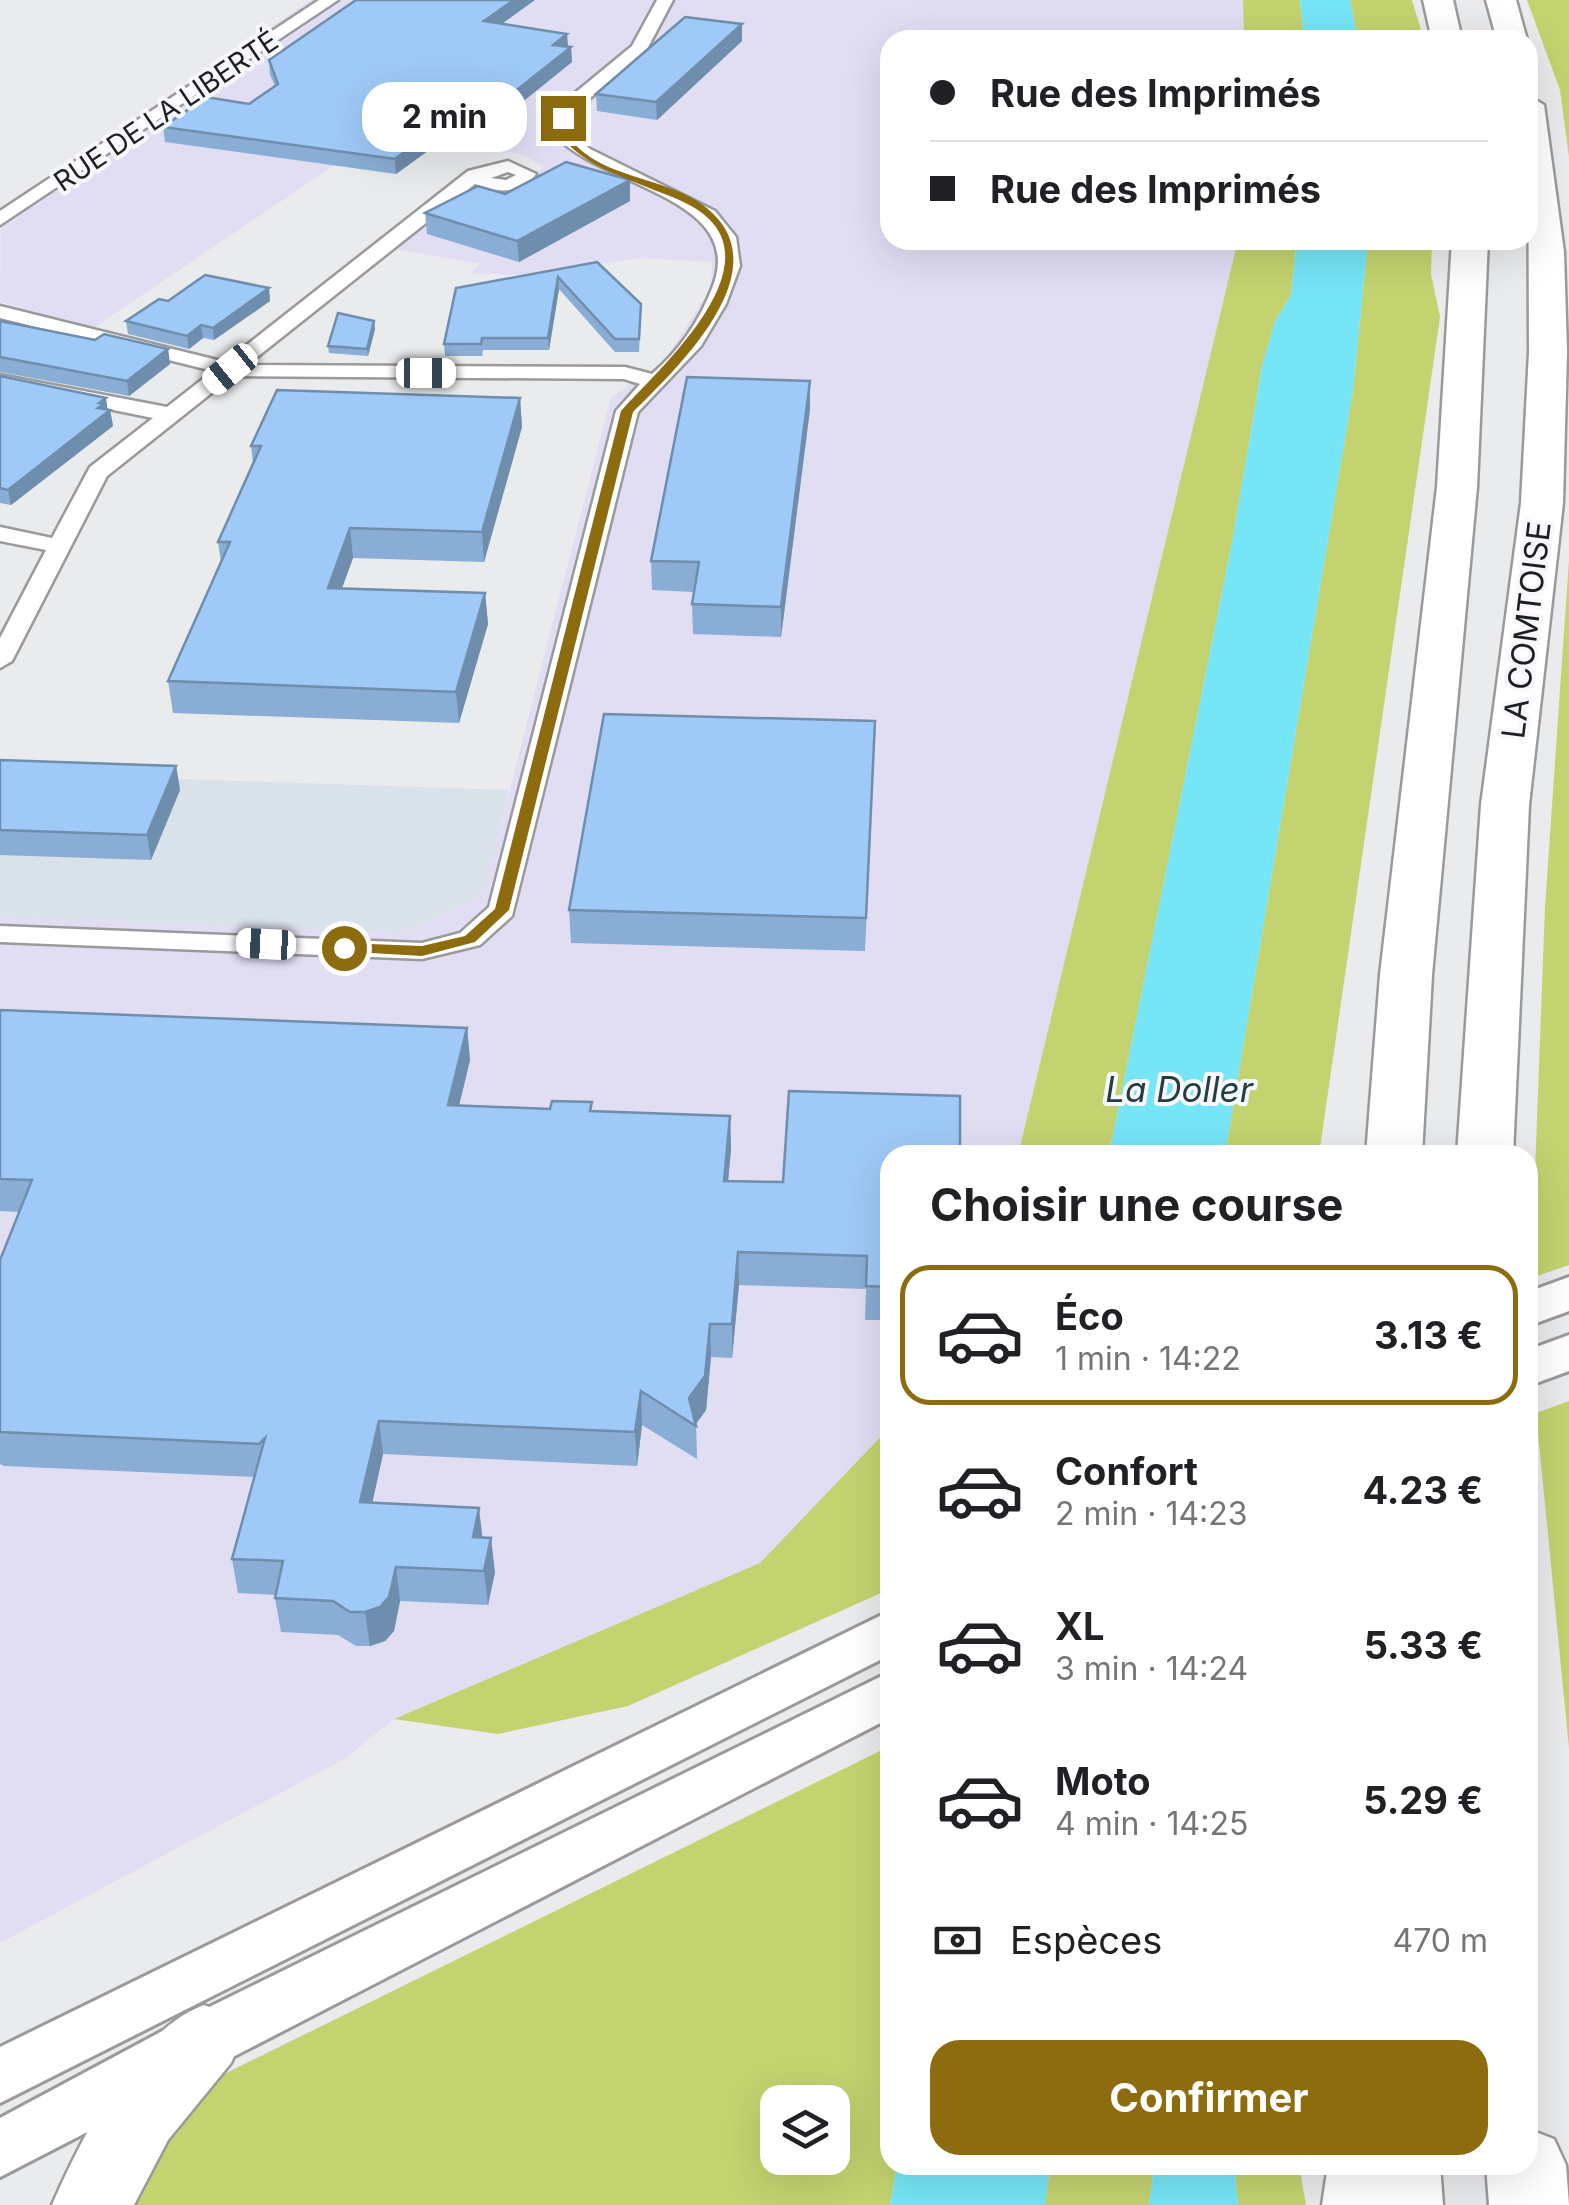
<!DOCTYPE html>
<html lang="fr">
<meta charset="utf-8">
<style>
:root{--surface:#fff;--page:#f2f2f2;--text:#202124;--muted:#757577;--line:#e0e0e0;--accent:#8d6c0f}
body{margin:0;font-family:Inter,sans-serif;background:var(--page);color:var(--text);height:100vh;display:flex;flex-direction:column;font-size:38px;white-space:nowrap}
*{box-sizing:border-box;margin:0}
p{font-size:32px;color:var(--muted)}
.icon{flex:none;width:55px;height:55px;fill:none;stroke:currentColor;stroke-width:2;stroke-linecap:round;stroke-linejoin:round}
.map{position:relative;flex:1;overflow:hidden}
.sheet{position:absolute;left:880px;top:1145px;width:658px;height:1030px;display:flex;flex-direction:column;background:var(--surface);border-radius:30px;box-shadow:0 10px 40px #0002}
.sheet>*{flex:none}
.guide{position:absolute;left:880px;top:30px;width:658px;height:220px;border-radius:30px;box-shadow:0 10px 40px #0002;display:grid;align-content:center;height:220px;padding:0 50px;background:var(--surface)}
.fabs{position:absolute;left:760px;top:2085px;display:grid;gap:20px}
.fabs a{display:grid;place-items:center;width:90px;height:90px;border-radius:20px;background:var(--surface);box-shadow:0 10px 40px #0002;font-size:50px}
.end{position:absolute;width:45px;height:45px;margin:-22px;border:12px solid #8d6c0f;background:#fff;box-shadow:0 0 0 5px #fff}
.from{border-radius:50%}
.bubble{position:absolute;height:70px;border-radius:30px;background:var(--surface);box-shadow:0 10px 40px #0002;font-size:32px;font-weight:700;line-height:70px;text-align:center}
.car{position:absolute;width:30px;height:60px;margin:-30px -15px;border-radius:12px;box-shadow:0 0 8px 2px #0007;background:linear-gradient(#fff 24%,#345 0 40%,#fff 0 76%,#345 0 86%,#fff 0)}
.guide b{display:flex;align-items:center;gap:35px;height:95px;font-size:38px}
.guide b+b{border-top:2px solid var(--line)}
.guide i{width:25px;height:25px;background:var(--text)}
ul{padding:0;list-style:none}
li{display:flex;align-items:center;gap:30px;height:140px;margin:0 20px 15px;padding:0 30px;border:5px solid transparent;border-radius:30px}
li div{flex:1}
li b{display:block;font-size:38px}
li em{font-style:normal;font-weight:700}
li.selected{border-color:var(--accent)}
li>.icon{width:90px;height:90px;stroke-width:1.5}
h2{padding:0 50px;font-size:45px;line-height:120px}
.pay{display:flex;align-items:center;gap:25px;height:110px;padding:0 50px;font-size:38px}
.pay p{margin-inline-start:auto}
.button{display:flex;gap:20px;margin-top:auto;padding:20px 50px}
.button a{flex:1;height:115px;border-radius:30px;background:var(--accent);color:#fff;font-size:40px;font-weight:700;line-height:115px;text-align:center}
.map>svg:first-child{display:block}
</style>
<div class="map">
<svg width="1569" height="2205" viewBox="0 0 1569 2205">
<rect width="100%" height="100%" fill="#e9ebed"/>
<polygon fill="#d9e1e9" points="0,773 509,790 484,893 400,933 0,916"/>
<polygon fill="#e1def4" points="311,0 1243,0 1244,40 890,40 890,240 1238,240 1018,1155 890,1155 890,1427 761,1563 394,1719 346,1758 0,1943 0,916 400,933 483,893 611,397 664,362 711,287 712,262 641,258 519,275 470,273 481,264 395,249 470,191 510,196 543,167 522,154 385,131 92,329 0,302 1,209"/>
<g fill="#c3d36f" fill-rule="evenodd">
<polygon points="1243,0 1300,0 1304,40 1244,40"/>
<polygon points="1350,0 1412,0 1424,40 1358,40"/>
<polygon points="1527,0 1569,0 1569,157 1560,90"/>
<polygon points="1238,240 1297,240 1291,295 1275,321 1262,366 1232,542 1109,1155 1018,1155"/>
<polygon points="1368,240 1432,240 1431,274 1440,317 1319,1155 1225,1155 1353,390"/>
<polygon points="1569,560 1569,1265 1531,1278 1545,907"/>
<polygon points="1569,1401 1569,1748 1536,1413"/>
<polygon points="890,1427 890,1589 628,1706 498,1734 394,1719 760,1563"/>
<path d="M890,1746V2165H897L890,2205H121L208,2082ZM778,2102H832V2158H778Z"/>
<polygon points="1050,2165 1154,2165 1149,2205 1045,2205"/>
<polygon points="1234,2165 1299,2165 1306,2205 1238,2205"/>
</g>
<g fill="#76e5f6">
<polygon points="1300,0 1350,0 1358,40 1304,40"/>
<polygon points="1297,240 1368,240 1353,390 1225,1155 1109,1155 1232,542 1262,366 1275,321 1291,295"/>
<polygon points="897,2165 1050,2165 1045,2205 890,2205"/>
<polygon points="1154,2165 1234,2165 1238,2205 1149,2205"/>
</g>
<g fill="none" stroke-linecap="round" stroke-linejoin="round">
<g stroke="#989a9c" stroke-width="5">
<g id="minor">
<polygon points="319,0 338,0 0,225 0,211"/>
<path d="M657,0H673L645,53L578,108L570,131L590,149L715,211L736,237L740,266L726,304L701,346L638,412L512,916L480,945L422,959L0,942V926L422,943L460,933L489,907L616,411L640,384L624,379L233,376L107,476L12,661L0,668V638L46,550L0,541V527L52,538L90,467L153,418L0,387V375L167,407L213,371L0,318V306L225,362L468,171L508,161L536,174C521,195 497,193 475,184L247,365L625,367L652,374C680,350 700,320 713,286C747,196 597,187 552,132L564,102L632,46ZM508,172L516,175L506,180L491,178Z"/>
</g>
</g>
<g stroke="#989a9c" stroke-width="6">
<g id="secondary">
<polygon points="1569,1277 1569,1311 1528,1326 1528,1292"/>
<polygon points="1569,1335 1569,1371 1528,1386 1528,1350"/>
<polygon points="890,1611 890,1655 0,2103 0,2047"/>
<polygon points="890,1672 890,1718 0,2177 0,2118 183,2020"/>
</g>
</g>
<g stroke="#989a9c" stroke-width="5">
<g id="motorway">
<polygon points="1423,0 1453,0 1462,40 1432,40"/>
<polygon points="1486,0 1516,0 1527,40 1497,40"/>
<polygon points="1528,95 1544,105 1564,252 1567,352 1563,503 1529,805 1513,1155 1457,1155 1481,805 1521,503 1529,352"/>
<polygon points="1452,240 1488,240 1477,487 1432,975 1422,1155 1366,1155 1380,975 1437,487"/>
<path d="M204,2005L231,2015L242,2039L231,2063L168,2140L134,2205H52C81,2139 134,2031 204,2005Z"/>
<polygon points="1528,2129 1554,2139 1566,2165 1569,2205 1489,2205 1486,2165 1528,2165"/>
<polygon points="1328,2165 1440,2165 1443,2205 1322,2205"/>
</g>
</g>
<use href="#minor" fill="#fff" fill-rule="evenodd"/>
<use href="#secondary" fill="#fff" fill-rule="evenodd"/>
<use href="#motorway" fill="#fff" fill-rule="evenodd"/>
</g>
<g fill="#89add4">
<polygon points="502,24 567,34 568,47 571,47 572,62 480,136 454,132 396,174 165,142 163,127 249,104 275,86 270,75 269,60"/>
<polygon points="742,24 742,41 657,120 597,111 596,94"/>
<polygon points="630,201 519,262 427,234 425,213"/>
<polygon points="597,262 641,317 639,352 615,352 559,289 549,350 483,350 482,356 445,356 444,344 456,288"/>
<polygon points="269,288 270,301 214,340 203,338 189,349 128,334 126,321 168,301"/>
<polygon points="0,321 95,340 168,349 170,364 129,396 0,372"/>
<polygon points="375,329 368,356 329,353 328,346"/>
<polygon points="0,376 110,410 113,426 11,505 0,503"/>
<polygon points="520,398 522,427 484,562 353,558 342,588 485,593 488,624 459,723 173,713 168,681 221,562 218,542 253,463 251,446"/>
<polygon points="810,409 781,637 693,634 692,604 694,592 652,590 651,561"/>
<polygon points="874,753 865,951 571,943 569,910"/>
<polygon points="0,760 176,766 180,790 151,860 0,855"/>
<polygon points="0,1010 467,1028 470,1060 459,1106 730,1116 731,1149 728,1181 783,1182 890,1155 890,1320 865,1320 866,1289 739,1285 732,1358 711,1357 706,1410 696,1424 697,1459 642,1425 637,1466 383,1454 372,1503 482,1537 495,1572 488,1605 400,1601 394,1631 385,1641 370,1646 356,1646 338,1635 281,1632 275,1598 276,1595 238,1593 232,1559 254,1477 4,1466 0,1464 0,1260 19,1212 0,1211"/>
</g>
<g fill="#6f8dac">
<polygon points="514,0 535,0 485,36 484,21"/>
<polygon points="742,24 742,41 657,120 656,102"/>
<polygon points="567,34 568,49 553,45"/>
<polygon points="571,47 572,62 480,136 479,120"/>
<polygon points="453,116 454,132 396,174 395,159"/>
<polygon points="630,180 630,201 519,262 517,241"/>
<polygon points="558,277 559,289 549,350 548,338"/>
<polygon points="269,288 270,301 214,340 213,328"/>
<polygon points="374,321 375,329 368,356 367,349"/>
<polygon points="201,325 203,338 189,349 187,336"/>
<polygon points="168,349 170,364 129,396 127,381"/>
<polygon points="810,381 810,409 781,637 781,607"/>
<polygon points="106,398 108,412 110,410 113,426 11,505 8,490"/>
<polygon points="520,398 522,427 484,562 482,532"/>
<polygon points="350,528 353,558 331,618 328,588"/>
<polygon points="485,593 488,624 459,723 456,692"/>
<polygon points="176,766 180,790 151,860 147,835"/>
<polygon points="467,1028 470,1060 451,1138 448,1105"/>
<polygon points="730,1116 731,1149 725,1214 724,1181"/>
<polygon points="738,1252 739,1285 732,1358 732,1324"/>
<polygon points="710,1324 711,1357 706,1410 695,1425 689,1398"/>
<polygon points="641,1391 642,1425 637,1466 635,1432"/>
<polygon points="379,1421 383,1454 365,1536 360,1502"/>
<polygon points="479,1508 483,1542 473,1537"/>
<polygon points="491,1538 495,1572 488,1605 484,1571"/>
<polygon points="396,1567 400,1601 394,1631 385,1641 370,1646 365,1612"/>
</g>
<g fill="#9fc9f6" stroke="#6f8dac" stroke-width="2.5">
<polygon points="356,0 514,0 484,21 567,34 553,45 571,47 479,120 453,116 395,159 163,127 206,97 249,104 278,84 269,60"/>
<polygon points="685,17 742,24 656,102 596,94"/>
<polygon points="566,162 630,180 517,241 425,213 478,186 505,194"/>
<polygon points="597,262 641,304 639,339 615,339 558,277 548,338 482,338 481,344 444,344 456,288"/>
<polygon points="205,275 269,288 213,328 201,325 187,336 126,321 159,299 168,301"/>
<polygon points="338,313 374,321 367,349 328,346"/>
<polygon points="0,321 95,340 104,334 168,349 127,381 0,357"/>
<polygon points="0,376 106,398 99,403 104,404 98,408 110,410 8,490 0,488"/>
<polygon points="687,377 810,381 781,607 692,604 699,562 651,561"/>
<polygon points="277,390 520,398 482,532 350,528 328,588 485,593 456,692 168,681 230,542 218,542 261,446 251,446"/>
<polygon points="604,714 875,721 866,918 569,910"/>
<polygon points="0,760 176,766 147,835 0,830"/>
<polygon points="0,1010 467,1028 448,1105 550,1109 552,1101 592,1102 590,1111 730,1116 724,1181 783,1182 789,1091 960,1096 960,1155 890,1155 890,1287 866,1286 867,1256 738,1252 732,1324 710,1324 705,1376 689,1398 696,1426 641,1391 635,1432 379,1421 360,1502 479,1508 473,1537 491,1538 484,1571 396,1567 389,1597 380,1607 365,1612 350,1612 333,1601 275,1598 283,1561 232,1559 265,1438 259,1444 0,1432 0,1260 32,1180 0,1179"/>
</g>
<path fill="#8d6c0f" d="M566,116C568,131 571,144 586,154C615,176 660,180 692,198C792,256 686,360 633,412L509,910L475,942L422,956L338,951V945L344,943L422,946L465,936L495,909L621,411C657,371 766,275 709,219C695,205 673,197 654,190C616,174 583,165 557,132L558,118Z"/>
<g text-anchor="middle" dominant-baseline="central" stroke-width="8" stroke-linejoin="round" paint-order="stroke">
<g font-size="28" fill="#1e1f20" stroke="#f7f8fb">
<text transform="translate(166 111) rotate(-34)">RUE DE LA LIBERTÉ</text>
</g>
<g font-size="32" fill="#1e1f20" stroke="#f7f8fb">
<text transform="translate(1526 630) rotate(-83)">LA COMTOISE</text>
</g>
<g font-size="35" font-style="italic" fill="#243d41" stroke="#f7f8fb">
<text x="1179" y="1089">La Doller</text>
</g>
</g>
</svg>
<div class="fabs">
<a><svg class="icon" aria-label="layers" viewBox="0 0 24 24"><path d="M12 4l9 5-9 5-9-5zM3 14l9 5 9-5"/></svg></a>
</div>
<i class="end from" style="left:344px;top:948px"></i>
<i class="end" style="left:563px;top:118px"></i>
<div class="bubble" style="left:362px;top:82px;width:165px">2 min</div>
<i class="car" style="left:230px;top:369px;rotate:231deg"></i>
<i class="car" style="left:426px;top:373px;rotate:90deg"></i>
<i class="car" style="left:266px;top:944px;rotate:273deg"></i>
<div class="guide">
<b><i class="from"></i>Rue des Imprimés</b>
<b><i></i>Rue des Imprimés</b>
</div>
<section class="sheet">
<h2>Choisir une course</h2>
<ul>
<li class="selected"><svg class="icon" aria-label="car" viewBox="0 0 24 24"><path d="M5 17H2v-5l4-1 3-4h7l3 4 3 1v5h-3M9 17h6M6 11h13"/><circle cx="7" cy="17" r="2"/><circle cx="17" cy="17" r="2"/></svg><div><b>Éco</b><p>1 min · 14:22</p></div><em>3.13 €</em></li>
<li><svg class="icon" aria-label="car" viewBox="0 0 24 24"><path d="M5 17H2v-5l4-1 3-4h7l3 4 3 1v5h-3M9 17h6M6 11h13"/><circle cx="7" cy="17" r="2"/><circle cx="17" cy="17" r="2"/></svg><div><b>Confort</b><p>2 min · 14:23</p></div><em>4.23 €</em></li>
<li><svg class="icon" aria-label="car" viewBox="0 0 24 24"><path d="M5 17H2v-5l4-1 3-4h7l3 4 3 1v5h-3M9 17h6M6 11h13"/><circle cx="7" cy="17" r="2"/><circle cx="17" cy="17" r="2"/></svg><div><b>XL</b><p>3 min · 14:24</p></div><em>5.33 €</em></li>
<li><svg class="icon" aria-label="car" viewBox="0 0 24 24"><path d="M5 17H2v-5l4-1 3-4h7l3 4 3 1v5h-3M9 17h6M6 11h13"/><circle cx="7" cy="17" r="2"/><circle cx="17" cy="17" r="2"/></svg><div><b>Moto</b><p>4 min · 14:25</p></div><em>5.29 €</em></li>
</ul>
<div class="pay"><svg class="icon" aria-label="cash" viewBox="0 0 24 24"><path d="M3 7h18v10H3z"/><circle cx="12" cy="12" r="2"/></svg>Espèces<p>470 m</p></div>
<div class="button"><a>Confirmer</a></div>
</section>
</div>
